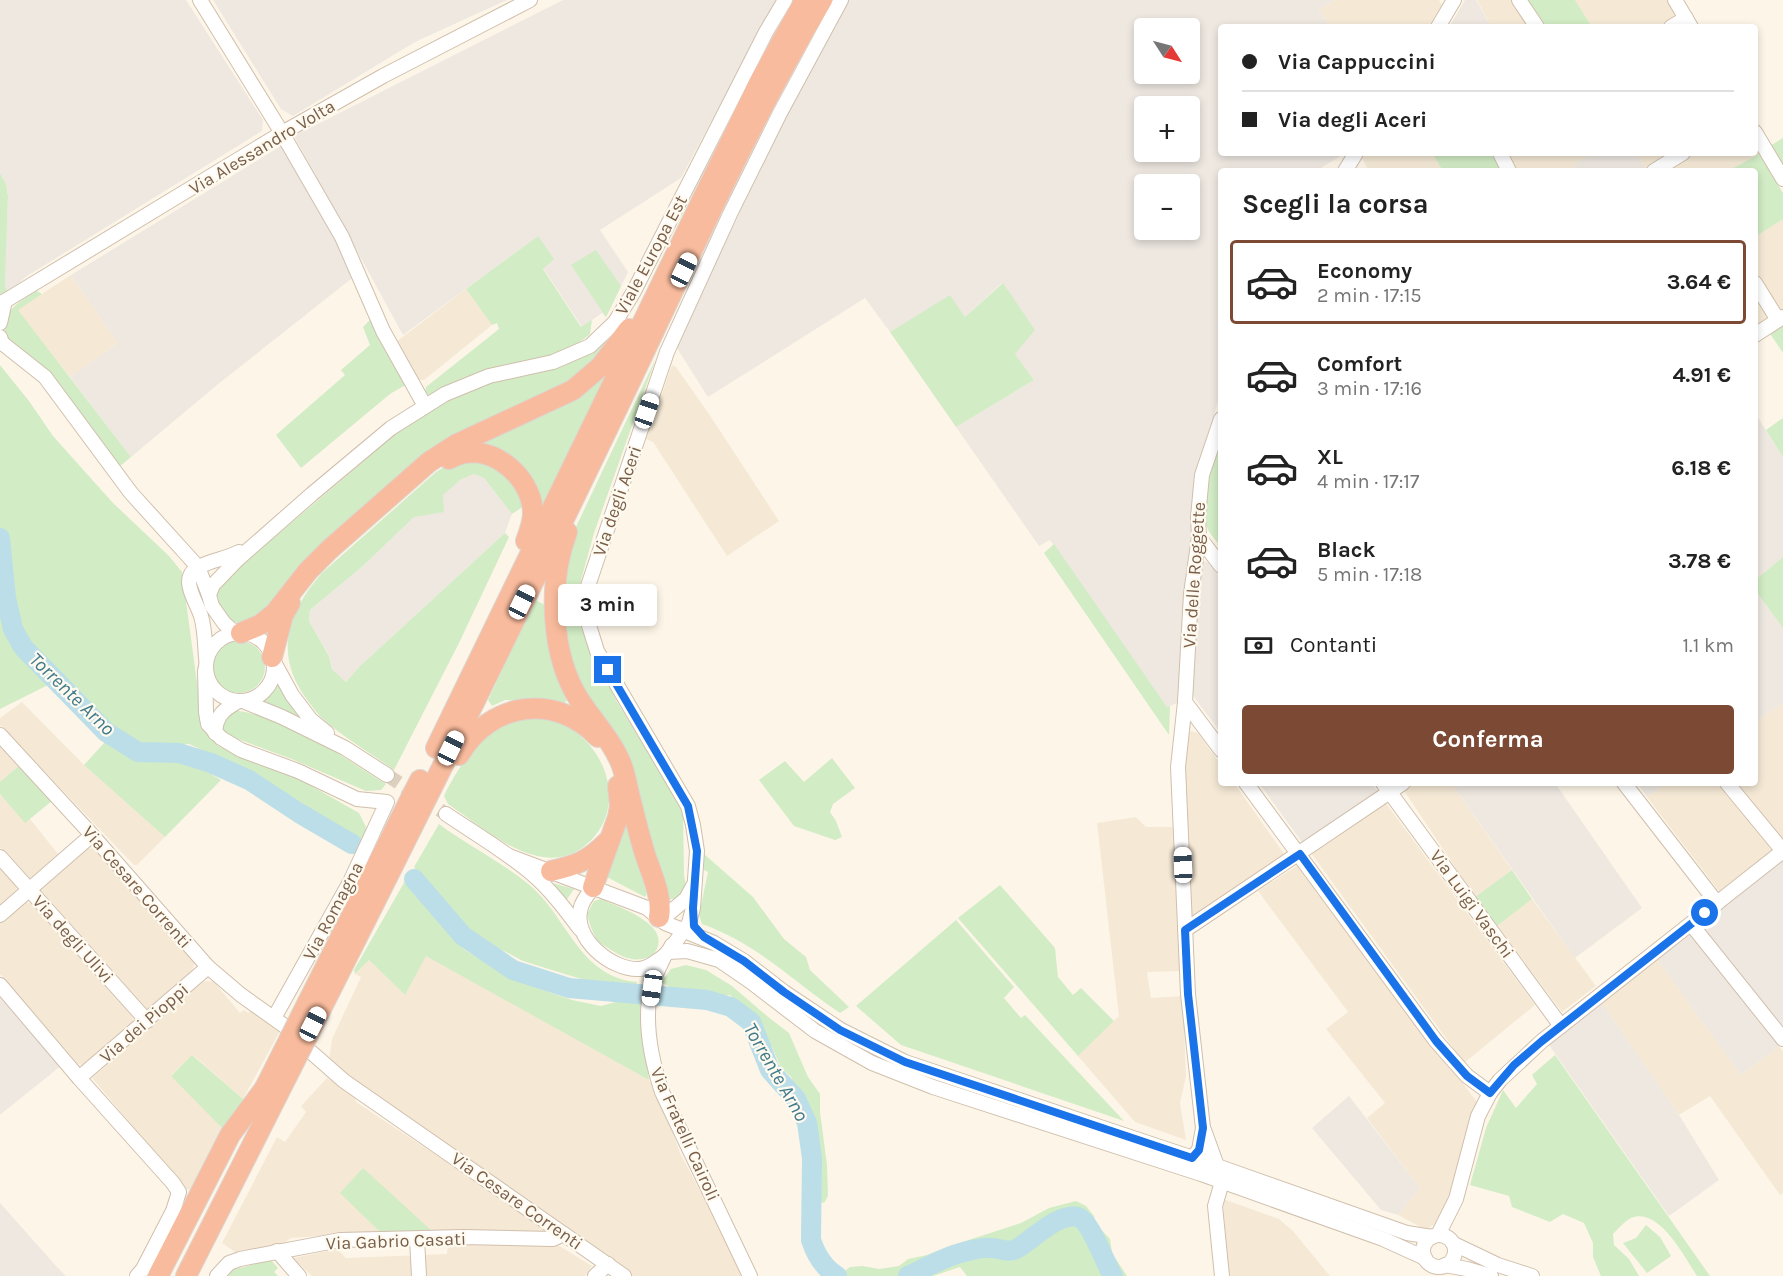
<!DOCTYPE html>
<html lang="it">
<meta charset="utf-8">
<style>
:root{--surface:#fff;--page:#f6f6f6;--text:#222;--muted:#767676;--line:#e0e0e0;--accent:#7c4934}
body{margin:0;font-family:Karla,sans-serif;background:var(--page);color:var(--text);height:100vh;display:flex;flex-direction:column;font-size:22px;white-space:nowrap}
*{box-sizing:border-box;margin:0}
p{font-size:20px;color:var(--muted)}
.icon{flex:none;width:33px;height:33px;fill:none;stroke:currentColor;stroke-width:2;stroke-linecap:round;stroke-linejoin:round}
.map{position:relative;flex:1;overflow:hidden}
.details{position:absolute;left:1218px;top:168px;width:540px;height:618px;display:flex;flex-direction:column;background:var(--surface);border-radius:6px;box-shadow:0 3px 9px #0003}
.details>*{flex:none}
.guide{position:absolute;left:1218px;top:24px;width:540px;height:132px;border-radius:6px;box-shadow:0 3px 9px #0003;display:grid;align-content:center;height:132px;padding:0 24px;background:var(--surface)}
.needle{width:39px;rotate:126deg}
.buttons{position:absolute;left:1134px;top:18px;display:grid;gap:12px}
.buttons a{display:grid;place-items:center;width:66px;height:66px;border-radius:6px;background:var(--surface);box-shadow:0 3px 9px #0003;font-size:30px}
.end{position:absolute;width:27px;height:27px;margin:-14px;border:8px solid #1a73e8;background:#fff;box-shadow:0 0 0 3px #fff}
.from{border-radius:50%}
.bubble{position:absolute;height:42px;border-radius:6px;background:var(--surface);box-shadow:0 3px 9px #0003;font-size:20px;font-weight:700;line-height:42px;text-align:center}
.car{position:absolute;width:18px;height:36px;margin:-18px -9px;border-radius:8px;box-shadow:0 0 4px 2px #0007;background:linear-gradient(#fff 24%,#345 0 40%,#fff 0 76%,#345 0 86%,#fff 0)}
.guide b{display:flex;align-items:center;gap:21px;height:57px;font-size:22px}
.guide b+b{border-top:2px solid var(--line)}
.guide i{width:15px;height:15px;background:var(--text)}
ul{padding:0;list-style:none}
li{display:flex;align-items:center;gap:18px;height:84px;margin:0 12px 9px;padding:0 12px;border:3px solid transparent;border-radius:6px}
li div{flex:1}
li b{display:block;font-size:22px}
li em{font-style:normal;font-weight:700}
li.on{border-color:var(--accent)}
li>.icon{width:54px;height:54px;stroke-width:1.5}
h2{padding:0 24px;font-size:27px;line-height:72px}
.pay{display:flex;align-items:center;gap:15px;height:66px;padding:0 24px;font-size:22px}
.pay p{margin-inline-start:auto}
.cta{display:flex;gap:12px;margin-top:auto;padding:12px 24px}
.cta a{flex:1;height:69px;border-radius:6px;background:var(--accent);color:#fff;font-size:24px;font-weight:700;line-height:69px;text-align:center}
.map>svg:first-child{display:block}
</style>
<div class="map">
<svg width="1783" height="1276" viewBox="0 0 1783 1276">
<rect width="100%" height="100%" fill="#fdf6e8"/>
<g fill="#f5e9d6">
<polygon points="1335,0 1439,0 1442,5 1428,27 1329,27 1319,9"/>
<polygon points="1477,0 1512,0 1530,27 1491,27"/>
<polygon points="1575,0 1667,0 1678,18 1663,27 1592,27"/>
<polygon points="1755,146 1759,154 1728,171 1661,171 1692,153 1755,153"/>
<polygon points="1365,153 1432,153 1443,171 1369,171 1362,158"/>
<polygon points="1508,153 1594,153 1574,164 1578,171 1517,171"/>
<polygon points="1636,153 1673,153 1646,169"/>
<polygon points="1783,219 1783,309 1777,312 1755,274 1755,237"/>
<polygon points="71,275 118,343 70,377 17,310"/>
<polygon points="466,289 492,325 424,380 418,380 396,342"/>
<polygon points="1755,291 1771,317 1755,327"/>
<polygon points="672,365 676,367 709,414 779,521 727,556 653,442 646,439"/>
<polygon points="22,702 84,765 165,837 137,865 134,865 0,725 0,718"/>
<polygon points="1783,703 1783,843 1735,783 1755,783 1755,722"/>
<polygon points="1191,731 1198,733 1221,765 1221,783 1234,783 1285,855 1192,921 1184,741 1187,734"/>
<polygon points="0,743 21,764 0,782"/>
<polygon points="1412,783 1451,783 1512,870 1475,897 1403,789"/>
<polygon points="1667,783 1721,783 1774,849 1719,891 1647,797"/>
<polygon points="0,794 25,822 30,819 58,854 32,878 28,878 0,847"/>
<polygon points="1385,802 1535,1005 1464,1063 1311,853"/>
<polygon points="1136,817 1146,827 1176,827 1181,971 1147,972 1151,998 1183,996 1186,1076 1180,1103 1186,1140 1135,1122 1078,1056 1119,1016 1097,823"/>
<polygon points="88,848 95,849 195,962 192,971 151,1009 142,1008 40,896 40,887"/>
<polygon points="1298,865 1477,1102 1443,1214 1438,1223 1428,1228 1424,1229 1398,1215 1420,1188 1367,1118 1385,1103 1326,1029 1348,1012 1258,891"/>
<polygon points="0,868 16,886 17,891 0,906"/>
<polygon points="1532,899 1596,986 1562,1012 1497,926"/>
<polygon points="26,902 32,904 133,1018 133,1024 82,1065 78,1064 0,974 0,923"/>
<polygon points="426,955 649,1080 664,1108 680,1153 745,1276 633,1276 350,1079 329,1060 332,1039 361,977 355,974 369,960 405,995"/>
<polygon points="1657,959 1741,1075 1779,1046 1783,1051 1783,1193 1780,1195 1710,1096 1679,1115 1602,1003"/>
<polygon points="208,981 214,982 240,1013 244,1010 248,1013 252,1009 280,1031 243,1099 193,1055 171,1075 226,1132 196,1193 185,1188 92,1078 202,982"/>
<polygon points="327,1078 354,1094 356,1102 545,1227 548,1233 433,1232 341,1193 380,1232 291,1238 283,1244 238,1254 222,1243 277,1137 285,1142 306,1112 301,1106"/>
<polygon points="1223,1199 1279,1219 1293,1231 1330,1276 1228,1276"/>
<polygon points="448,1242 558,1245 592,1266 585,1276 312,1276 293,1258 337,1249 346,1258 447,1254"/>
</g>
<g fill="#eee8e1" fill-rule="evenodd">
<polygon points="0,0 186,0 263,120 262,131 27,276 8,292 5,286 8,195 6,184 0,173"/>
<polygon points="213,0 507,0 415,42 293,116 281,109"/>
<polygon points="563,0 776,0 681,178 600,230 628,272 606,317 602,313 582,327 543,268 538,236 403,335 294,136"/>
<path d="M848,0H1335L1319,9L1329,27H1221V153H1337L1339,157L1316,171H1221V391L1196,477L1177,703L1167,707L1050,540L1039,546L956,427L1034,380L1015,354L1002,283L965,317L950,296L890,332L865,298L708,397L675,345L819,50ZM1144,28H1190V74H1144ZM1144,106H1190V152H1144ZM1144,184H1190V230H1144Z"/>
<polygon points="1465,0 1476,0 1491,27 1449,27"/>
<polygon points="284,144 356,275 217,385 131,457 70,377 118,343 71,275"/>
<polygon points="1594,153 1636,153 1647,171 1578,171 1574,164"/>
<polygon points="1755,413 1783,457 1783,557 1755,580"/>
<polygon points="474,474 484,478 512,514 505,533 359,667 346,682 332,669 329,655 309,621 310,610 364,565 414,517 460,480"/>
<polygon points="1200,561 1208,562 1221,579 1221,733 1191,693"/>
<polygon points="1755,590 1783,628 1783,703 1755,722"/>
<polygon points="1259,783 1371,783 1379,793 1304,845"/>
<polygon points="1451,783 1555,783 1642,908 1575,958"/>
<polygon points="1637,783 1667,783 1647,797"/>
<polygon points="1783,860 1783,1028 1701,925"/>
<polygon points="1691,934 1779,1046 1741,1075 1657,959"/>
<polygon points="0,997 62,1065 1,1114 0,1114"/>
<polygon points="1602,1003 1679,1115 1719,1180 1669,1216 1549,1045"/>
<polygon points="1349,1096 1420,1188 1398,1215 1381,1210 1312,1128"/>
<polygon points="0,1203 56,1266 66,1276 0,1276"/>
</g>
<g fill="#d2ecc5">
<polygon points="1526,0 1575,0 1592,27 1544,27"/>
<polygon points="1783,138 1783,167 1770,146"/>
<polygon points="1432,153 1492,153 1501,171 1443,171"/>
<polygon points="1759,154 1783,193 1783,219 1755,237 1755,171 1728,171"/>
<polygon points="0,173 6,184 8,196 5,286 8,292 0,294"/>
<path d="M538,236L554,259L543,269L581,327L592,320L590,334C562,359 516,362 481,372C463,377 445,386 429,395L425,392L426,387L499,329L497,323L492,325L466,289Z"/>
<polygon points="596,250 621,286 606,317 571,265"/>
<polygon points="1003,283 1035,330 1015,354 1034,380 956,427 890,332 950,295 965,317"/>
<path d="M37,291L42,294L18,310L131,457L119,467L6,337C0,312 18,302 37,291Z"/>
<polygon points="371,319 384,349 407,384 390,394 301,468 276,435 345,375 341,370 370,345 363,327"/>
<polygon points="1783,323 1783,353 1769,332"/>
<polygon points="602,341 611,344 580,376 489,423 285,591 253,622 238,623 227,619 217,606 216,595 222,582 405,426 438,404 487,381 581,358"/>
<path d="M656,358L594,533L581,580L577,604L581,628L616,700L683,811L684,875L686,886C682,894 679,900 669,899L663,893L569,657C565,633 560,607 562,582C563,563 570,545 576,527Z"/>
<polygon points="0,365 29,401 53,436 113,503 169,556 182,572 203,727 218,746 299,779 359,813 367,829 365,842 224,760 189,744 154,747 135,740 106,723 26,641 18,648 52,683 0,709"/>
<polygon points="612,366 542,513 535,487 472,444"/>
<polygon points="1783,418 1783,457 1766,430"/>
<path d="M1221,442V547C1217,541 1209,534 1207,527C1198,505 1213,464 1221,442Z"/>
<path d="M454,461H491L513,481L524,506L512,514L484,478L474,474L460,480L443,495L444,512L414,517L364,565L310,610L309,621L329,656L332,669L346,682L359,667L505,533L509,537L459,643L394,770C371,753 344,738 323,719C317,714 313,707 308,701C273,655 287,613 322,573L436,472Z"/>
<polygon points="1054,544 1167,707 1170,706 1169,735 1044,553"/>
<polygon points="1783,557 1783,628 1755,590 1755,580"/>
<polygon points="535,600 547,606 568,698 564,704 505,700 492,706 488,700"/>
<circle cx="239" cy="667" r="26"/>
<polygon points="281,678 302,719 262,705 262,702 275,690"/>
<path d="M231,710C289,716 338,755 386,784L381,790L366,791L294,760L230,736L224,731L222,724Z"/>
<path d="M532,717C539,718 548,718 555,721C607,739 632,812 582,848C567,858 552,860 534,855C505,848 473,821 448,804L444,796C454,774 481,731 504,723C513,720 523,719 532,717Z"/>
<polygon points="105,742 139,760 180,759 196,765 221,780 165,837 84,765"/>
<polygon points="832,758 855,788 833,804 830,812 836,821 842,837 835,840 794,826 759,780 785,761 804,782"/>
<polygon points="21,764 53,800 25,823 0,794 0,782"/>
<polygon points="626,823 647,894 645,897 603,875"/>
<path d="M439,824C467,845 500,861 527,883C567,914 578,977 637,982L636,991L605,986L568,975L523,961L504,951L489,946L467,932L414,867Z"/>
<path d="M704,854L753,897L784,939L806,957L810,970L849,1007L840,1013C792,981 758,944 702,924L699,915L708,872L704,870Z"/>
<polygon points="1512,870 1532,899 1497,926 1475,897"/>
<polygon points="405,881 415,895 454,940 465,950 493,967 540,989 572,1000 601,1006 623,1000 641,1003 641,1023 649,1080 426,956 405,995 369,960 355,974 354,970"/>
<polygon points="552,883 574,889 566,901"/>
<polygon points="1000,885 1055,948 1058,977 1073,995 1081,988 1114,1021 1078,1056 958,918"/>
<path d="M601,899C619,907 640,914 653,928C664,940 658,957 642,959C630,961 618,955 608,948C604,946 600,943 597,940C592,932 589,922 587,914L594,901Z"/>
<polygon points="956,920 1014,987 1004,998 1021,1018 1025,1015 1124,1121 901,1045 856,1006"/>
<polygon points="686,965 706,970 732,986 767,1016 789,1033 808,1077 820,1094 820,1112 827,1165 828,1196 824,1203 818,1201 816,1188 820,1166 808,1107 791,1077 780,1066 772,1047 764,1039 751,1015 730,995 716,996 688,991 678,992 661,982 671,969"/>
<polygon points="192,1055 243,1099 226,1132 171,1076"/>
<path d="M1555,1055L1710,1276H1697C1685,1258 1659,1206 1631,1218C1625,1221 1618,1229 1613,1234L1614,1245L1629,1259L1639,1276H1601L1593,1257V1243L1584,1223L1563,1214L1550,1222L1512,1207L1509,1196L1470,1185L1486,1128L1503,1090L1516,1108L1537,1084L1532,1075Z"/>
<polygon points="363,1168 433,1232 380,1232 340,1193"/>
<polygon points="1076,1201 1086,1206 1094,1216 1096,1224 1110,1239 1112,1253 1127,1276 967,1276 960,1267 933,1276 843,1276 843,1272 850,1267 863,1266 879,1269 899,1266 908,1259 927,1255 950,1246 1021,1223 1049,1208"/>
<polygon points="1646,1225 1660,1237 1671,1256 1647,1273 1623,1243 1636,1238"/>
<polygon points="271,1260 278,1268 274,1272 278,1276 228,1276 232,1270"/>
</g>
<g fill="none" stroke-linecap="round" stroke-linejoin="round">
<g stroke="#bbdee8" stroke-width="20">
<polyline points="0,538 6,598 13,629 23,647 106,732 138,752 179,753 211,763 249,780 299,813 352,844"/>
<path d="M414,879L463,936L513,970L569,988L707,1000L731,1007L751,1022L770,1070L796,1099L807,1123L812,1158L811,1240C816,1255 824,1268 837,1276"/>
<path d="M908,1276C926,1268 945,1256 964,1252C972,1250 983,1247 991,1248C1002,1248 1007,1254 1018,1248C1033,1239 1059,1212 1078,1217C1091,1221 1105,1264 1113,1276"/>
</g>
<polyline stroke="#dcd0c0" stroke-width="14" stroke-dasharray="14 7" stroke-linecap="butt" points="387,775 446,814"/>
<g stroke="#d0bfac" stroke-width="16">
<g id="minor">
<polyline points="200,0 282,133 342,237 383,331 425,406"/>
<polyline points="1519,0 1537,27"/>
<polyline points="1675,0 1691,27"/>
<polyline points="1438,27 1454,0"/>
<polyline points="1671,27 1686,18"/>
<polyline points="1755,132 1783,179"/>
<polyline points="1500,153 1509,171"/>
<polyline points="1345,171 1356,153"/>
<polyline points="1654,171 1683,153"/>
<polyline points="1755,283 1778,320"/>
<polyline points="0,304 282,133 383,76 530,0"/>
<polyline points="0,323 5,301"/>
<polyline points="1755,335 1783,317"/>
<polyline points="0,337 2,343 45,377 131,493 198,567 209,595"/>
<polyline points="1199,537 1221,566"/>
<circle cx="240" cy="667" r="34"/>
<polyline points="235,633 224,623 212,606 209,595 213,585 238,559 312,494 391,428 445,394 489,376 553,362 590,346 615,322 633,293 766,32 785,0"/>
<path d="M206,658C205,645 205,629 201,616C196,600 178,578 199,567C211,560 226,559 239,552"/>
<polyline points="274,662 292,695 311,720 327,733"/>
<polyline points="205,670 206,712 208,724 221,738 241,750 298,771 357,799 387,802 350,882 274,1018"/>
<polyline points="243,701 282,717 345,748 387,775"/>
<polyline points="1185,702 1221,750"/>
<path d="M215,733C216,716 223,710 237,702"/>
<polyline points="0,735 92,835 208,967 241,995 286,1027"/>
<polyline points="1246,783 1436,1041 1467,1076 1490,1093"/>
<polyline points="1383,783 1561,1026"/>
<polyline points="1624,783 1717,903"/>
<polyline points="1727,783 1783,851"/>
<path d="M446,814C474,833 505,851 531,873C550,889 565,909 580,929"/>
<polyline points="509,856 634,903 647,908 664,922"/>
<polyline points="0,857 147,1021"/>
<path d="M593,887C589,893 583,900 581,907C571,938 612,971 640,969C646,968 652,965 657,961C664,957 669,952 672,945"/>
<polyline points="0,915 92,835"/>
<polyline points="662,919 686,899 693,886"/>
<polyline points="665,923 714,943 744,961 784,992 841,1030 905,1062 1217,1166 1407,1233 1432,1237"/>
<polyline points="1691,924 1783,1039"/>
<polyline points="1185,930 1403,783"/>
<polyline points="672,947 689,923 693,908 697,851 693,825 688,806 597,651 587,619 588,586 667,352 730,214 780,113 841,0"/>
<polyline points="668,952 687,951 719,960 751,982 815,1031 872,1063 933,1087 1201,1174 1383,1239 1425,1258"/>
<path d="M664,957C660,966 655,975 652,984C643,1018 651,1059 662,1092L750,1276"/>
<polyline points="0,985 79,1078 173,1183 179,1192 173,1211 143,1269 137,1276"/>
<polyline points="311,1052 344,1081 624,1276"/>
<polyline points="79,1078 208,967"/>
<polyline points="1204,1130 1217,1166"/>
<polyline points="1192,1158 1199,1150 1203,1128 1188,994 1178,767 1185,702 1191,594 1199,537 1198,517 1202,475 1221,419"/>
<polyline points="1438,1235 1456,1199 1478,1116 1490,1093 1500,1080 1542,1041 1783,851"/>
<circle cx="1439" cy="1251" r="16"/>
<polyline points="417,1239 419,1276"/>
<polyline points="1454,1244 1498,1265 1532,1276"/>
<polyline points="277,1251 299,1276"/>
<polyline points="1445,1265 1467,1269 1491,1276"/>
<polyline points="217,1276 229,1263 240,1259 340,1240 463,1237 553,1239 564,1234"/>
<polyline points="595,1276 608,1264"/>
<polyline points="1222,1276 1215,1206 1222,1182"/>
</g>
</g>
<g stroke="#dcd5d0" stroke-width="22">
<g id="highway">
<path d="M449,459C485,437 532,474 533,513C533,522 529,533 526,541"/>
<path d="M567,532C548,582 550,655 580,701C594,722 613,742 622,766C626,778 628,790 631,802C635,818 639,834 644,851C650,871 663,896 659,917"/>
<polyline points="241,633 260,625 275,613 308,571 330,549 429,462 457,444 573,390 601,366 629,329"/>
<polyline points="272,657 283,615 290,603"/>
<polyline points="436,748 760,81 805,0"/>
<path d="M459,755C490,702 555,692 598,737"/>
<path d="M551,871C577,865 588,861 607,842"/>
<polyline points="593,887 618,817 620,806 618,786"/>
<polyline points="309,1000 420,780"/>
<path d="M322,1007C422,809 521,609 617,409C683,272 744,131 822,0"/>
<polyline points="158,1276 230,1135 265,1088"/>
<polyline points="186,1276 277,1096"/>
</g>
</g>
<use href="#minor" stroke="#fff" stroke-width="14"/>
<use href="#highway" stroke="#f9bb9d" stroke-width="20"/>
<g stroke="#dcd5d0" stroke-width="22" stroke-linecap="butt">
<g id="highway-bridge">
<polyline points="265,1088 309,1000"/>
<polyline points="277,1096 322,1007"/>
</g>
</g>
<use href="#highway-bridge" stroke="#f9bb9d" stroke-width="20"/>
</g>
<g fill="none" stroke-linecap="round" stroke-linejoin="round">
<polyline stroke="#1a73e8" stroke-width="8" points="608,670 688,806 697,851 693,908 694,926 704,937 744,961 784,992 840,1030 905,1062 1192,1158 1199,1150 1203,1128 1188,994 1185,930 1300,854 1436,1041 1467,1076 1490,1093 1514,1065 1542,1041 1705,913"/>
</g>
<g text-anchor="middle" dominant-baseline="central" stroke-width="4.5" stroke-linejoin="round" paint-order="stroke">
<g font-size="18" fill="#795e4a" stroke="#fffaef">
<text transform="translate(262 147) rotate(-31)">Via Alessandro Volta</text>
<text transform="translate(651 255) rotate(-62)">Viale Europa Est</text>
<text transform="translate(617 501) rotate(-71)">Via degli Aceri</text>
<text transform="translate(1194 575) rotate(-86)">Via delle Roggette</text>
<text transform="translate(137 887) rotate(49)">Via Cesare Correnti</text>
<text transform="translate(1472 904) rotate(54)">Via Luigi Vaschi</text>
<text transform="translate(333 911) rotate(-62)">Via Romagna</text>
<text transform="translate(73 939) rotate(48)">Via degli Ulivi</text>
<text transform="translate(144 1023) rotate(-41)">Via dei Pioppi</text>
<text transform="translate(685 1134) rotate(66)">Via Fratelli Cairoli</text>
<text transform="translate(517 1201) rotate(35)">Via Cesare Correnti</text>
<text transform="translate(396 1241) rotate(-2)">Via Gabrio Casati</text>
</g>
<g font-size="20" font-style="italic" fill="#427b8c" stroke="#fffaef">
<text transform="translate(72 694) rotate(44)">Torrente Arno</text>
<text transform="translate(776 1072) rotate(60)">Torrente Arno</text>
</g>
</g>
</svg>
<div class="buttons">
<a><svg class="needle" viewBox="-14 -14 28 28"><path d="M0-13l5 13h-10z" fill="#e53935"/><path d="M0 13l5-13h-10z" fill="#767676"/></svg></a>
<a>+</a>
<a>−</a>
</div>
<i class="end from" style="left:1705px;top:913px"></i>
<i class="end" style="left:608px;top:670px"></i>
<div class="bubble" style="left:558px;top:584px;width:99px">3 min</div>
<i class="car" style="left:684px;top:270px;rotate:26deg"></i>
<i class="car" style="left:647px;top:411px;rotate:19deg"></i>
<i class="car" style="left:522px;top:602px;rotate:26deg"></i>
<i class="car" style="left:451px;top:748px;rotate:26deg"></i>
<i class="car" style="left:1183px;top:865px;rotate:358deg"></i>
<i class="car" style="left:652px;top:988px;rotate:188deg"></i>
<i class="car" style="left:313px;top:1024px;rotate:27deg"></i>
<div class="guide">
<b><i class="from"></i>Via Cappuccini</b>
<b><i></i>Via degli Aceri</b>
</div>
<section class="details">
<h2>Scegli la corsa</h2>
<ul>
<li class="on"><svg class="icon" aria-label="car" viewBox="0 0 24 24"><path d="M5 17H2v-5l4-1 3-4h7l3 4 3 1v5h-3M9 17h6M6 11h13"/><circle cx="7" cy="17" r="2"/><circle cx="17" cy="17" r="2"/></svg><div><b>Economy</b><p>2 min · 17:15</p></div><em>3.64 €</em></li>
<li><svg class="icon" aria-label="car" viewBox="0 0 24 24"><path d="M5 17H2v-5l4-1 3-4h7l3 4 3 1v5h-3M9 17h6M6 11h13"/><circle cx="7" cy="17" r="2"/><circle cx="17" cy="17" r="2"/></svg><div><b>Comfort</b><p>3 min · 17:16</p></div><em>4.91 €</em></li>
<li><svg class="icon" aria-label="car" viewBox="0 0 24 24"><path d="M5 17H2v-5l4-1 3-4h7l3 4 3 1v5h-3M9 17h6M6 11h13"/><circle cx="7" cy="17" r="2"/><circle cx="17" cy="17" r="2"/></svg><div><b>XL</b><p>4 min · 17:17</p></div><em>6.18 €</em></li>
<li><svg class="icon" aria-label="car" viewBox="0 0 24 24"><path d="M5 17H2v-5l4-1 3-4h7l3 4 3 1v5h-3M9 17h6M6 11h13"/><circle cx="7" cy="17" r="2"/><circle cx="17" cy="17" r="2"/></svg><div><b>Black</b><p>5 min · 17:18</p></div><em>3.78 €</em></li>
</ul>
<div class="pay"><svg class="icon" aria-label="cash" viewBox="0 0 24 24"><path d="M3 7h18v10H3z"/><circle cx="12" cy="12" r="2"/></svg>Contanti<p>1.1 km</p></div>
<div class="cta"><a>Conferma</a></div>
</section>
</div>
